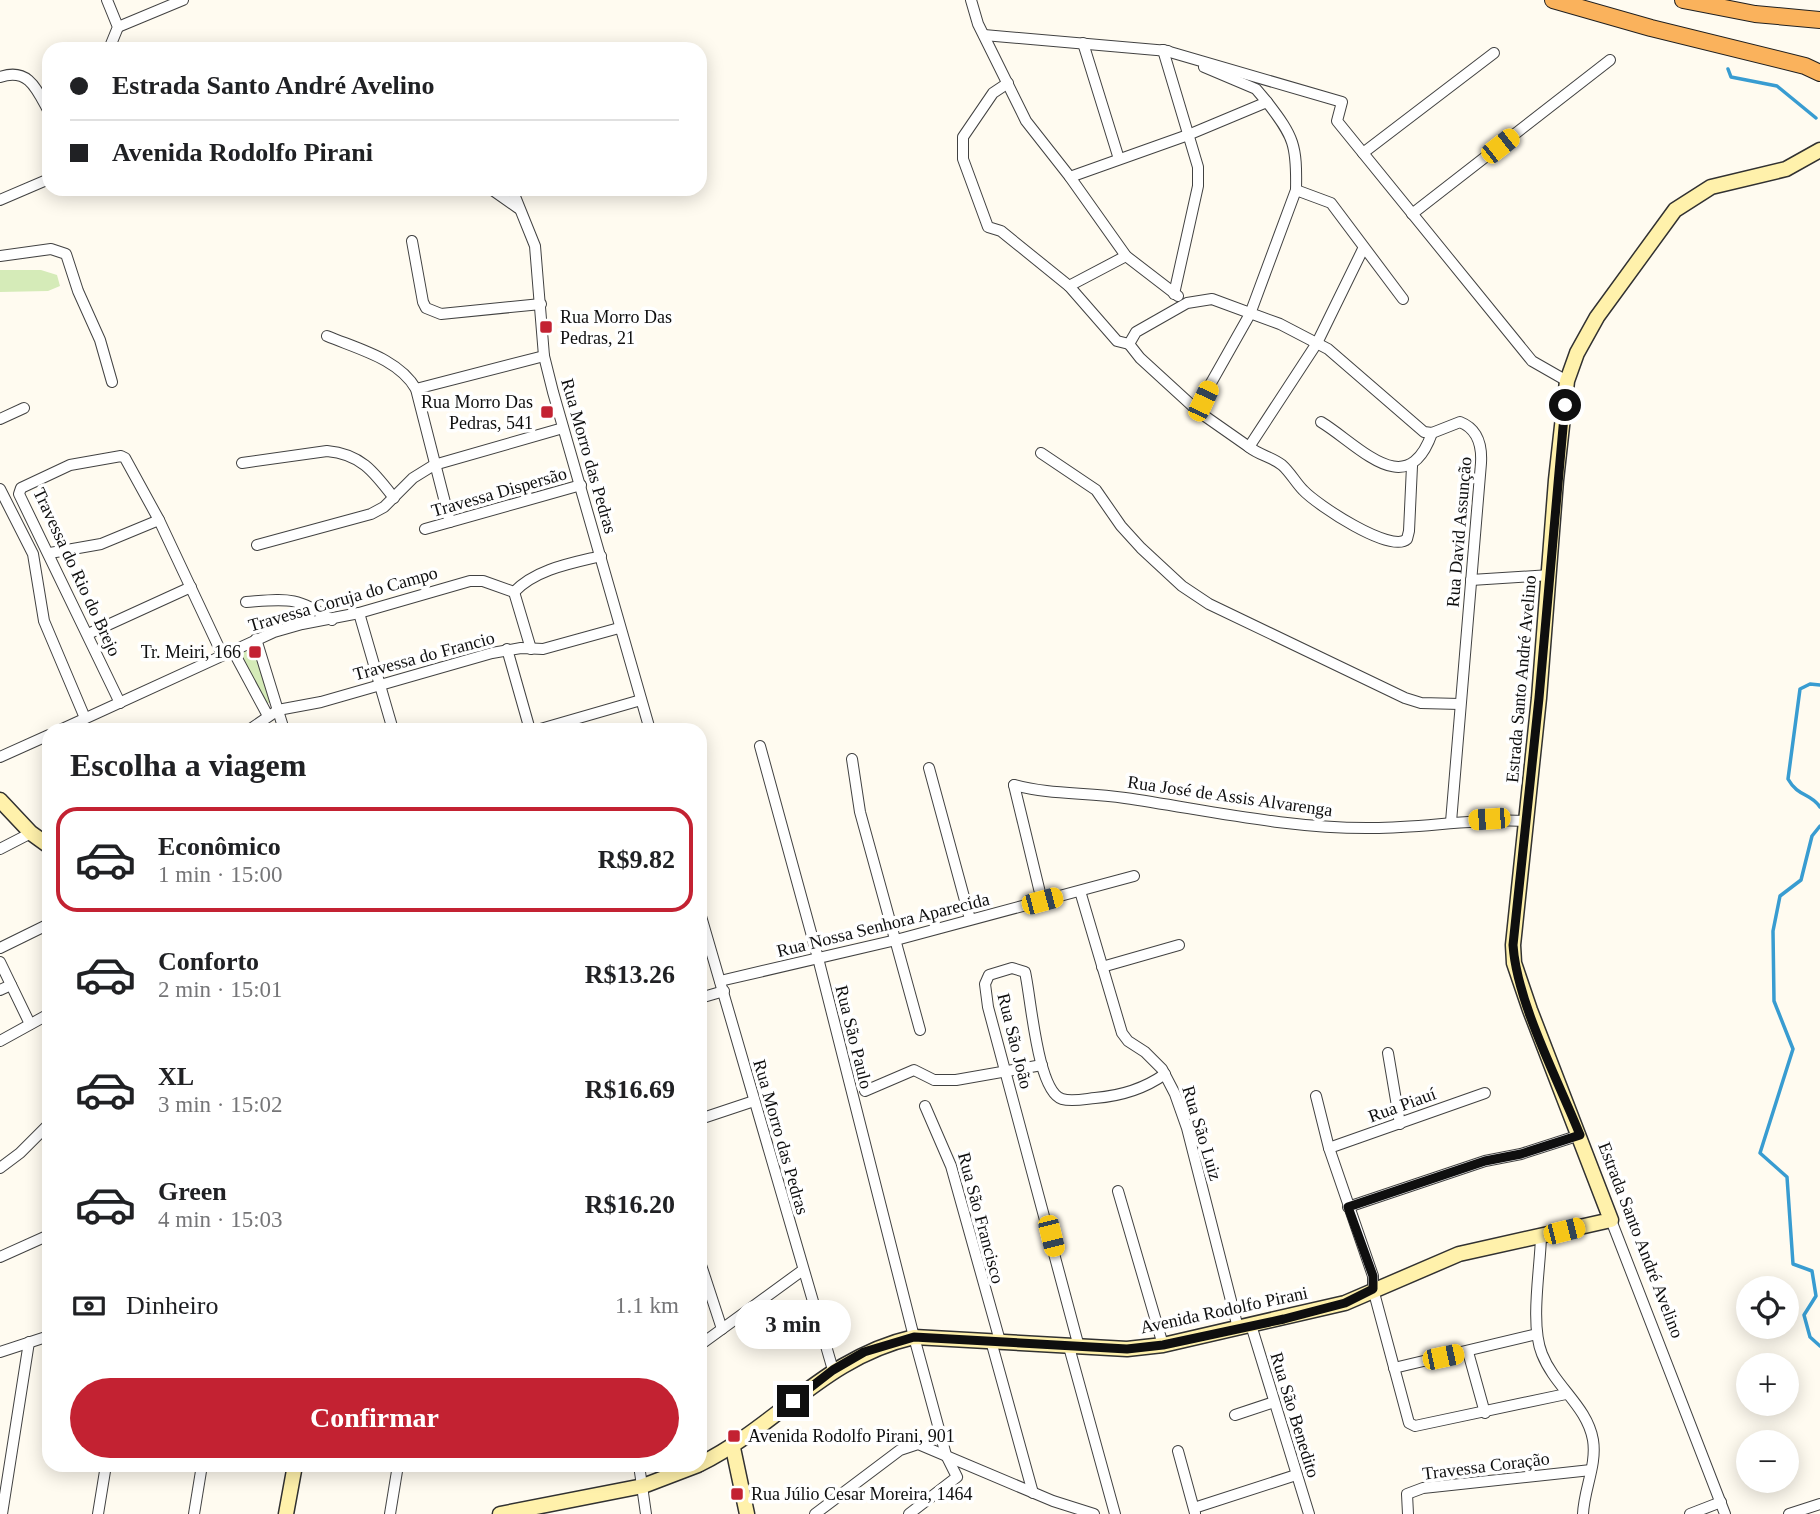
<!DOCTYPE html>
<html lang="pt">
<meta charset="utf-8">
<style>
:root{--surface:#fff;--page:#f2f2f2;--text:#202124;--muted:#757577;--line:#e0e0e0;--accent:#c32232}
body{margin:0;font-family:Georgia,serif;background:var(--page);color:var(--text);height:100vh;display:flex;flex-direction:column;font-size:26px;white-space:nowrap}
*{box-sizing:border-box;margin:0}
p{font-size:23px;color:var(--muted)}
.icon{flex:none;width:38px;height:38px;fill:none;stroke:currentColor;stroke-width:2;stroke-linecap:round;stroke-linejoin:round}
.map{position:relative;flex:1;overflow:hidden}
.side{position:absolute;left:42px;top:723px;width:665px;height:749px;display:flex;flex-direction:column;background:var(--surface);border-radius:21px;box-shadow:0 4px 18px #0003}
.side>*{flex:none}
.banner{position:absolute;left:42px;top:42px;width:665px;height:154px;border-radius:21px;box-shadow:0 4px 18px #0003;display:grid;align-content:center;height:154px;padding:0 28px;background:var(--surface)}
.controls{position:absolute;left:1736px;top:1276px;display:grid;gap:14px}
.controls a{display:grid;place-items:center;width:63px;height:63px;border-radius:50%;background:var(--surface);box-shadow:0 4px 18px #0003;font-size:35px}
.end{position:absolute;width:32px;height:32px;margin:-16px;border:9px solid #0f0f0f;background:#fff;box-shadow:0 0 0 4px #fff}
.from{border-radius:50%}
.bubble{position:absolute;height:49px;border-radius:24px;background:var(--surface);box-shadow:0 4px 18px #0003;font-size:23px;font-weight:800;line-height:49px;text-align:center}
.car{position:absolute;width:21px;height:42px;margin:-21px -10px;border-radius:9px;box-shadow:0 0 5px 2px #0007;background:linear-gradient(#f5c518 24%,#345 0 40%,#f5c518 0 76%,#345 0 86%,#f5c518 0)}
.banner b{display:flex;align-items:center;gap:24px;height:66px;font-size:26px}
.banner b+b{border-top:2px solid var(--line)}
.banner i{width:18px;height:18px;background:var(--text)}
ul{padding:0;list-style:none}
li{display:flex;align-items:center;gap:21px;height:105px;margin:0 14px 10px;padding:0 14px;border:4px solid transparent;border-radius:21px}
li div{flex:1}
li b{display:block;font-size:26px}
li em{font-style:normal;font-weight:800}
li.active{border-color:var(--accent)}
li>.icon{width:63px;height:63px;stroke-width:1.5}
h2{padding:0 28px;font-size:32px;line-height:84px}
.pay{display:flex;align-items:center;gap:18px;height:77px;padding:0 28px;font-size:26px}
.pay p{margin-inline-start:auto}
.button{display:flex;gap:14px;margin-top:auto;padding:14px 28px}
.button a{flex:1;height:80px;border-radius:42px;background:var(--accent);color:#fff;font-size:28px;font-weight:800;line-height:80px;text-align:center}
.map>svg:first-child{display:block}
</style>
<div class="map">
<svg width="1820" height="1514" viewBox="0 0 1820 1514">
<rect width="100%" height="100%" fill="#fffbf0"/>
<g fill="#d5ebb8">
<polygon points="0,270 41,270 57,275 60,286 48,291 0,292"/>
<polygon points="250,647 254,647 274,701 265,704 238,652"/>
</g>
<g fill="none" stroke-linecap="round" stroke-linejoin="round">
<g stroke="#389cd1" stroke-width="3.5">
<polyline points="1728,69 1731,77 1777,86 1816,118"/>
<path d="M1820,685L1810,684L1800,689L1788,779C1798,797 1811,793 1820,807"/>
<polyline points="1820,826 1812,836 1801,880 1780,896 1773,931 1774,1001 1793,1049 1760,1153 1787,1177 1793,1264 1812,1271 1816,1296 1804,1315 1810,1337 1820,1346"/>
</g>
<g stroke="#424242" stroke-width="12">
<g id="minor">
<polyline points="107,0 118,27 109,49"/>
<path d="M971,0L978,24L1026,121L1070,177L1188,135L1267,102C1294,137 1297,145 1296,190L1331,203L1403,299"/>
<polyline points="118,27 183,0"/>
<polyline points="984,35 1168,51"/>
<polyline points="1083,43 1119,159"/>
<polyline points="1163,50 1342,102 1337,121 1532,361 1567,381"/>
<polyline points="1163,50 1198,167 1198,186 1174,294"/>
<polyline points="1204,67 1256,89 1267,102"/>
<path d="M0,77C29,67 37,90 49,112"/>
<polyline points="1008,83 993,93 963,137 963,159 988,227 1001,231 1069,286"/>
<polyline points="1363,153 1494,53"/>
<polyline points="1070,177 1126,256 1178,296"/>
<polyline points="491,189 518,208"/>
<polyline points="512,189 535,246 544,356 553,392 650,730"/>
<path d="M1296,190L1250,314L1211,383L1199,412L1140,358L1129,344L1136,332L1187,303L1212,299L1280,324L1328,349L1424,432L1432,433L1460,422C1478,429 1482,446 1481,463L1451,822"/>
<polyline points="0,200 49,179"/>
<polyline points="1412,214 1610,60"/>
<polyline points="412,241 423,302 426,308 441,314 541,304"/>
<path d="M1363,249L1317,343L1249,447C1259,455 1272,457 1282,465C1290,472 1296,483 1303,490C1317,505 1391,554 1407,539L1409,531L1412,466"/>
<polyline points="0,256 51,249 66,254 78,291 100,340 112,382"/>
<polyline points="1126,256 1069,286 1117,341 1129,344"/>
<path d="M327,336C358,349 399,359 416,389L450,522"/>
<polyline points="416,389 544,356"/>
<polyline points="1199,412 1249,447"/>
<polyline points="0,419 24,408"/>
<path d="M1321,422C1359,445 1407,504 1432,433"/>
<polyline points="1041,453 1096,490 1121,526 1141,548 1182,586 1209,604 1405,698 1421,703 1460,704"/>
<path d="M242,463L327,451C361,454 374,472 394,498"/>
<polyline points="0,489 33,554 44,621 85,718"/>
<polyline points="425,529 581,485"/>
<polyline points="257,545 371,514 384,507 413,478 434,465 563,428"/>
<polyline points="50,553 101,544 159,520"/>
<polyline points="1471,580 1550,575"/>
<polyline points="514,592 531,649"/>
<path d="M246,602C287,599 296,596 332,620"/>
<polyline points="359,613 393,730"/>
<polyline points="88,634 191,587"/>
<polyline points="256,639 284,730"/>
<polyline points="232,649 268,716"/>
<polyline points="507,649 530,730"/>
<polyline points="120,703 19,494 21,488 70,465 121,456 125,458 159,520 222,654"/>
<path d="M60,730L274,632L302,624L359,613L470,581H483L514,592C536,569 572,563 601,556"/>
<polyline points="249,730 278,710 321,702 492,653 521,648 543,649 619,628"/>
<polyline points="537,730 641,700"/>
<polyline points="760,746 818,958 914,1337 946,1455 957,1477 909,1514"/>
<polyline points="0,757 49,735"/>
<polyline points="852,759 860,812 920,1030"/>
<polyline points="929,768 970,919"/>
<path d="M1014,785C1050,795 1088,792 1125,798C1207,810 1289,829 1373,828C1424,828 1475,818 1527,821"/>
<polyline points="1014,785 1042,901"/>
<polyline points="0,849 31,833"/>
<polyline points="1080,891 1122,1033 1128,1041 1145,1052 1162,1069 1175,1094 1187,1128 1238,1328"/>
<polyline points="700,913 833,1370"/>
<polyline points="0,948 49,924"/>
<polyline points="0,962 30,1024"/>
<polyline points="1102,967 1179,945"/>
<polyline points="720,981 896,940 1134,876"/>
<polyline points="0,990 11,985"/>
<polyline points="700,998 724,991"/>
<polyline points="0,1041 49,1014"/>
<polyline points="1388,1053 1400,1124"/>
<polyline points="865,1091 914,1070 934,1080 956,1080 1042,1065"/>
<polyline points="1316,1096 1329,1148 1373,1276 1373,1289 1409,1423 1415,1426 1566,1394"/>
<polyline points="925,1106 951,1166 1000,1341"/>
<polyline points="700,1119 754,1101"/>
<polyline points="1329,1148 1485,1093"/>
<polyline points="0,1168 20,1153 49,1124"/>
<polyline points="1118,1191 1163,1345"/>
<polyline points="1348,1207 1485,1161 1521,1154 1580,1135"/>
<polyline points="1611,1220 1725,1514"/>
<path d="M1541,1237C1540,1271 1530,1324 1542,1354C1555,1387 1587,1406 1593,1440C1597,1465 1584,1489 1583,1514"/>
<polyline points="0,1257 49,1235"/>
<polyline points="700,1262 722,1329"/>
<polyline points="1251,1325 1309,1514"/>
<polyline points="991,1341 1033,1493"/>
<polyline points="700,1345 803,1270"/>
<polyline points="1069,1347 1115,1514"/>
<path d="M1079,1347L988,1007L985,984L989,975L1012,968L1025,972C1031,997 1037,1091 1062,1099C1072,1102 1085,1099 1095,1098C1120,1096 1144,1089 1165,1074"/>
<polyline points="0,1352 49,1336"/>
<polyline points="1468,1352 1485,1413"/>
<polyline points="1394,1368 1537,1334"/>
<polyline points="1235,1415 1274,1402"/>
<polyline points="1178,1451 1195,1513"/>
<polyline points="639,1465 646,1514"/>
<polyline points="1194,1508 1296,1475"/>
<polyline points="2,1514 29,1342"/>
<polyline points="98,1514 106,1465"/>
<polyline points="194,1514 202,1465"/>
<polyline points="390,1514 398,1465"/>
<polyline points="815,1514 900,1450 918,1444 1053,1501 1094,1514"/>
<polyline points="1408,1514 1407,1494 1423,1488 1591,1470"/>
<polyline points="1690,1514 1721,1502"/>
<polyline points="1789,1514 1820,1504"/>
</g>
</g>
<g stroke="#313131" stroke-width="17">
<g id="secondary">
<polyline points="0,800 31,833 49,846"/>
<polyline points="733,1448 747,1514"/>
<path d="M700,1464C780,1424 823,1358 914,1337L1127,1349L1163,1345L1345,1303L1459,1254L1611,1220L1530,1010L1514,963L1513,945L1539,698L1556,480L1567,381L1577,353L1597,317L1675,210L1711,187L1786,169L1820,150"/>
<polyline points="286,1514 295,1465"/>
<polyline points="500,1514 643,1486 698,1465"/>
</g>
</g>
<g stroke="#202020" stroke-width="18">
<g id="trunk">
<polyline points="1553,0 1651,28 1805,66 1820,73"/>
<polyline points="1683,0 1755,14 1820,20"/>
</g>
</g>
<use href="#minor" stroke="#fff" stroke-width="10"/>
<use href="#secondary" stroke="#fff1ab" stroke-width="14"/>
<use href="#trunk" stroke="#fab25c" stroke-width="16"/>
</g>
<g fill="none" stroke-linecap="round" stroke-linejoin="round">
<path stroke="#0f0f0f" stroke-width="9" d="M793,1401L833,1370L864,1352L914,1337L1127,1349L1163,1345L1284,1319L1345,1303L1373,1289V1276L1348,1207L1485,1161L1521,1154L1580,1135C1558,1080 1517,1003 1513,945L1539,698L1565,405"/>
</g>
<g fill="#c32232" stroke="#fff" stroke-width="2.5">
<rect x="539" y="320" width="14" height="14" rx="3.5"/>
<rect x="540" y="405" width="14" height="14" rx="3.5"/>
<rect x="248" y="645" width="14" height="14" rx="3.5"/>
<rect x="727" y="1429" width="14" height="14" rx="3.5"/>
<rect x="730" y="1487" width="14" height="14" rx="3.5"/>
</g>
<g text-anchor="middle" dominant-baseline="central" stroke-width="7" stroke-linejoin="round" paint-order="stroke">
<g font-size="18" fill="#0f0f0f" stroke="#fff" text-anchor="start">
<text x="560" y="317">Rua Morro Das<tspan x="560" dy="21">Pedras, 21</tspan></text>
<text x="533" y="402" text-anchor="end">Rua Morro Das<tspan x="533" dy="21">Pedras, 541</tspan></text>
<text x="241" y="652" text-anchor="end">Tr. Meiri, 166</text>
<text x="748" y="1436">Avenida Rodolfo Pirani, 901</text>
<text x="751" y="1494">Rua Júlio Cesar Moreira, 1464</text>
</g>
<g font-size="18" fill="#0f0f0f" stroke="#fff">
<text transform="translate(589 456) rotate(74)">Rua Morro das Pedras</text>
<text transform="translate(499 492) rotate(-16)">Travessa Dispersão</text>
<text transform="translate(1459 532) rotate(-85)">Rua David Assunção</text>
<text transform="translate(77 572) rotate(65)">Travessa do Rio do Brejo</text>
<text transform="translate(343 599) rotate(-16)">Travessa Coruja do Campo</text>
<text transform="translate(424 656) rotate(-15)">Travessa do Francio</text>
<text transform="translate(1521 679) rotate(-85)">Estrada Santo André Avelino</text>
<text transform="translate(1230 796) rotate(8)">Rua José de Assis Alvarenga</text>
<text transform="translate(883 925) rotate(-14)">Rua Nossa Senhora Aparecida</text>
<text transform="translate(854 1037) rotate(76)">Rua São Paulo</text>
<text transform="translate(1015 1041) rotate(76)">Rua São João</text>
<text transform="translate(1402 1105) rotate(-20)">Rua Piauí</text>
<text transform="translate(1202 1133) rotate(73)">Rua São Luiz</text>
<text transform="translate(781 1137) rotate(74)">Rua Morro das Pedras</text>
<text transform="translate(981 1218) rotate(75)">Rua São Francisco</text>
<text transform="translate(1641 1240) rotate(69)">Estrada Santo André Avelino</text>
<text transform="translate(1224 1310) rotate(-12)">Avenida Rodolfo Pirani</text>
<text transform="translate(1295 1415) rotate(73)">Rua São Benedito</text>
<text transform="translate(1486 1466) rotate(-7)">Travessa Coração</text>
</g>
</g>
</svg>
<div class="controls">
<a><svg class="icon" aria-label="locate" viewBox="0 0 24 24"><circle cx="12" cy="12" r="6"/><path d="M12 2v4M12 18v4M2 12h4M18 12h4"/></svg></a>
<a>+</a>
<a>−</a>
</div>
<i class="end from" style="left:1565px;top:405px"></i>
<i class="end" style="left:793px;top:1401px"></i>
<div class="bubble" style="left:735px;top:1300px;width:116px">3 min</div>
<i class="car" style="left:1500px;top:146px;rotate:52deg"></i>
<i class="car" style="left:1203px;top:401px;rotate:25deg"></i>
<i class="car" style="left:1489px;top:819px;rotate:266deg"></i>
<i class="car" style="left:1042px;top:901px;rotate:75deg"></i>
<i class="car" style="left:1564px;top:1231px;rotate:76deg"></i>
<i class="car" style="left:1051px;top:1236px;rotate:166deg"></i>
<i class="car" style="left:1443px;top:1357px;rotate:78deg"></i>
<div class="banner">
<b><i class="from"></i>Estrada Santo André Avelino</b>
<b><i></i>Avenida Rodolfo Pirani</b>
</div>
<section class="side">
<h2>Escolha a viagem</h2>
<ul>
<li class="active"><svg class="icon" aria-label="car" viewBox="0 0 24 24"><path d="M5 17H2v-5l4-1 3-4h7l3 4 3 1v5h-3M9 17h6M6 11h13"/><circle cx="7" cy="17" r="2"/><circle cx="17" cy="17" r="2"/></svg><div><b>Econômico</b><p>1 min · 15:00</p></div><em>R$9.82</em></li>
<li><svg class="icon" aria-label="car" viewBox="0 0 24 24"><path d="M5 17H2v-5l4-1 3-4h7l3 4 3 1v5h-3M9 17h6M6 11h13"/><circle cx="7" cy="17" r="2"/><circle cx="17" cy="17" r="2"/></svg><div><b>Conforto</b><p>2 min · 15:01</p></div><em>R$13.26</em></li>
<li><svg class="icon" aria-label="car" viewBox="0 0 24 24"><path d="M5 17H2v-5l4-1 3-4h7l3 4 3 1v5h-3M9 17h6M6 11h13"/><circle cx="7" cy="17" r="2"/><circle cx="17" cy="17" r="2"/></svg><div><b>XL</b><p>3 min · 15:02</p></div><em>R$16.69</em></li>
<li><svg class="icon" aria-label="car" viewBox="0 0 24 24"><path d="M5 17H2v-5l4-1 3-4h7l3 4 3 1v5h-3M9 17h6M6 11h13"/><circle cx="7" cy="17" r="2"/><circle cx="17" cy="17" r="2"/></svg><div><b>Green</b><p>4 min · 15:03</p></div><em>R$16.20</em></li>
</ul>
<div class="pay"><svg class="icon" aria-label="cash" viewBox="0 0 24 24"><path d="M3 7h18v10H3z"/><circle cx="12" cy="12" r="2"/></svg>Dinheiro<p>1.1 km</p></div>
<div class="button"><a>Confirmar</a></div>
</section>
</div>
